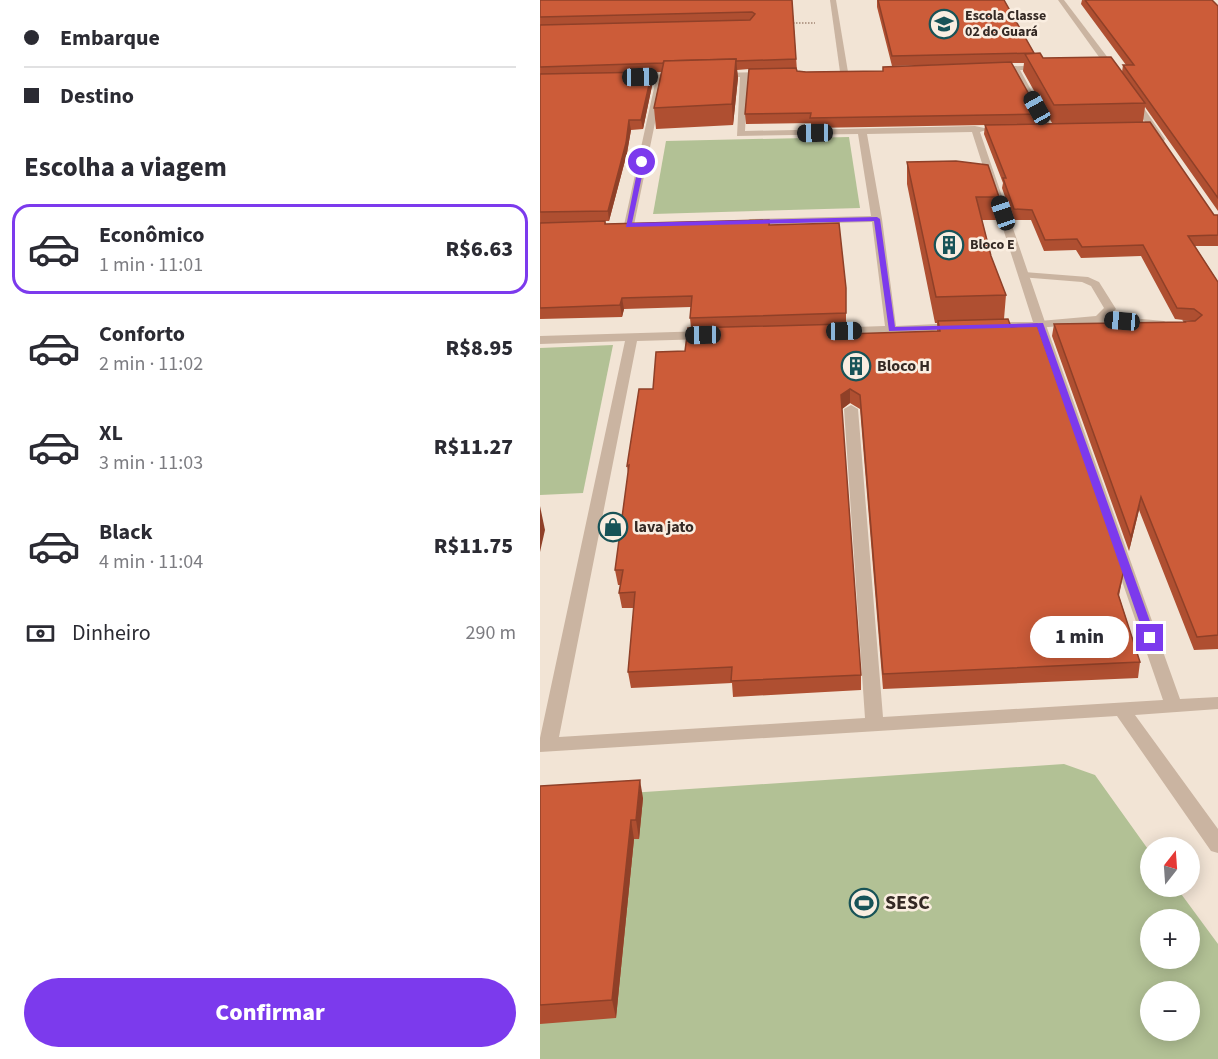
<!DOCTYPE html>
<html lang="pt">
<meta charset="utf-8">
<style>
:root{--surface:#fff;--page:#f7f7f7;--text:#2b2b33;--muted:#7c7c81;--line:#e1e1e2;--accent:#7c3aed}
body{margin:0;font-family:"Source Sans 3",sans-serif;background:var(--page);color:var(--text);height:100vh;display:flex;flex-direction:column;font-size:22px;white-space:nowrap}
*{box-sizing:border-box;margin:0}
p{font-size:20px;color:var(--muted)}
.icon{flex:none;width:33px;height:33px;fill:none;stroke:currentColor;stroke-width:2;stroke-linecap:round;stroke-linejoin:round}
.map{position:relative;flex:1;overflow:hidden}
.sheet{display:flex;flex-direction:column;background:var(--surface);width:540px}
.sheet>*{flex:none}
.hud{display:grid;align-content:center;height:132px;padding:0 24px;background:var(--surface)}
.needle{width:39px;rotate:17deg}
.controls{position:absolute;left:600px;top:837px;display:grid;gap:12px}
.controls a{display:grid;place-items:center;width:60px;height:60px;border-radius:50%;background:var(--surface);box-shadow:0 3px 15px #0003;font-size:30px}
.end{position:absolute;width:27px;height:27px;margin:-14px;border:8px solid #7c3aed;background:#fff;box-shadow:0 0 0 3px #fff}
.from{border-radius:50%}
.bubble{position:absolute;height:42px;border-radius:21px;background:var(--surface);box-shadow:0 3px 15px #0003;font-size:20px;font-weight:800;line-height:42px;text-align:center}
.car{position:absolute;width:18px;height:36px;margin:-18px -9px;border-radius:8px;box-shadow:0 0 4px 2px #0007;background:linear-gradient(#222 24%,#8ab4d8 0 40%,#222 0 76%,#8ab4d8 0 86%,#222 0)}
.hud b{display:flex;align-items:center;gap:21px;height:57px;font-size:22px}
.hud b+b{border-top:2px solid var(--line)}
.hud i{width:15px;height:15px;background:var(--text)}
ul{padding:0;list-style:none}
li{display:flex;align-items:center;gap:18px;height:90px;margin:0 12px 9px;padding:0 12px;border:3px solid transparent;border-radius:18px}
li div{flex:1}
li b{display:block;font-size:22px}
li em{font-style:normal;font-weight:800}
li.on{border-color:var(--accent)}
li>.icon{width:54px;height:54px;stroke-width:1.5}
h2{padding:0 24px;font-size:27px;line-height:72px}
.pay{display:flex;align-items:center;gap:15px;height:66px;padding:0 24px;font-size:22px}
.pay p{margin-inline-start:auto}
.action{display:flex;gap:12px;margin-top:auto;padding:12px 24px}
.action a{flex:1;height:69px;border-radius:36px;background:var(--accent);color:#fff;font-size:24px;font-weight:800;line-height:69px;text-align:center}
main{display:flex;flex:1;min-height:0}
.map>svg:first-child{display:block}
</style>
<main>
<section class="sheet">
<div class="hud">
<b><i class="from"></i>Embarque</b>
<b><i></i>Destino</b>
</div>
<h2>Escolha a viagem</h2>
<ul>
<li class="on"><svg class="icon" aria-label="car" viewBox="0 0 24 24"><path d="M5 17H2v-5l4-1 3-4h7l3 4 3 1v5h-3M9 17h6M6 11h13"/><circle cx="7" cy="17" r="2"/><circle cx="17" cy="17" r="2"/></svg><div><b>Econômico</b><p>1 min · 11:01</p></div><em>R$6.63</em></li>
<li><svg class="icon" aria-label="car" viewBox="0 0 24 24"><path d="M5 17H2v-5l4-1 3-4h7l3 4 3 1v5h-3M9 17h6M6 11h13"/><circle cx="7" cy="17" r="2"/><circle cx="17" cy="17" r="2"/></svg><div><b>Conforto</b><p>2 min · 11:02</p></div><em>R$8.95</em></li>
<li><svg class="icon" aria-label="car" viewBox="0 0 24 24"><path d="M5 17H2v-5l4-1 3-4h7l3 4 3 1v5h-3M9 17h6M6 11h13"/><circle cx="7" cy="17" r="2"/><circle cx="17" cy="17" r="2"/></svg><div><b>XL</b><p>3 min · 11:03</p></div><em>R$11.27</em></li>
<li><svg class="icon" aria-label="car" viewBox="0 0 24 24"><path d="M5 17H2v-5l4-1 3-4h7l3 4 3 1v5h-3M9 17h6M6 11h13"/><circle cx="7" cy="17" r="2"/><circle cx="17" cy="17" r="2"/></svg><div><b>Black</b><p>4 min · 11:04</p></div><em>R$11.75</em></li>
</ul>
<div class="pay"><svg class="icon" aria-label="cash" viewBox="0 0 24 24"><path d="M3 7h18v10H3z"/><circle cx="12" cy="12" r="2"/></svg>Dinheiro<p>290 m</p></div>
<div class="action"><a>Confirmar</a></div>
</section>
<div class="map">
<svg width="678" height="1059" viewBox="0 0 678 1059">
<rect width="100%" height="100%" fill="#f2e4d5"/>
<g fill="#b2c195" fill-rule="evenodd">
<polygon points="309,137 320,208 113,214 126,141"/>
<polygon points="73,345 43,493 0,495 0,348"/>
<path d="M524,764L555,775L610,852V886L636,887L678,944V1059H0V799ZM610,920H650V958H610ZM610,992H650V1030H610Z"/>
</g>
<g fill="none" stroke-linecap="round" stroke-linejoin="round">
<polyline stroke="#b69d8c" stroke-width="2" stroke-dasharray="1.5 1.5" stroke-linecap="butt" points="250,23 275,23"/>
<g fill="#cab4a1" fill-rule="evenodd">
<polygon points="475,66 479,68 512,128 511,130 504,128 471,68"/>
<polygon points="484,272 548,277 559,282 576,309 569,316 624,321 630,325 624,329 559,323 496,328 496,322 500,321 556,316 564,308 551,286 542,282 480,277 480,273"/>
</g>
<g fill="#cab4a1" fill-rule="evenodd">
<polygon points="290,0 296,0 308,72 304,74 300,72"/>
<polygon points="518,0 524,0 578,71 578,75 572,75"/>
<polygon points="504,65 507,65 507,69 456,71 452,69 456,67"/>
<polygon points="228,72 232,74 231,76 208,77 205,131 435,126 449,129 440,132 506,325 640,699 678,697 678,709 595,715 678,829 678,853 671,851 577,716 0,752 0,738 85,341 0,344 0,336 168,331 174,335 168,339 97,341 19,737 325,718 304,409 311,405 318,409 343,717 623,700 495,329 450,330 444,326 450,322 493,322 432,132 327,134 342,219 356,326 417,323 423,327 421,330 281,335 279,332 285,328 345,326 332,222 210,225 205,222 210,219 331,216 318,134 197,136 200,77 177,77 173,75 177,73"/>
<polygon points="141,74 144,74 144,78 124,79 94,225 85,227 84,225 116,79 93,79 89,77 93,75"/>
<polygon points="589,95 595,95 625,139 624,141 618,141 588,97"/>
</g>
</g>
<g fill="#af4f31" fill-rule="evenodd">
<path d="M0,0H252L257,71L266,72L343,71L433,64L352,66L337,7V0H464L494,53L503,58L582,72L583,65H586L541,4L542,0L678,6V211L605,107L603,122L674,215H678V246H655L678,282V649L654,650L599,510L589,551L512,336L514,324L644,322V321H652L635,319L601,256L541,258L536,250L504,251L491,220H473L462,188L463,183L444,134L445,125L271,128V123L206,124L205,114L209,69L197,70L198,78L193,125L116,129L114,108L121,72L87,73L113,81L103,129L91,130L87,153L69,221H65L66,224L229,220L230,225L306,288V334L397,331V323H395L367,184V162L459,197L458,220H442L451,256L466,295L464,319L471,327L584,570L579,596L600,662L598,678L343,689L320,409L310,403L302,409L321,675V690L193,697L192,683L91,688L88,672L94,608H82L79,593L81,585H78L75,570L88,473L87,466L113,389L145,351L151,328L150,318L151,307L84,309L82,317L0,319ZM471,63H484L483,71L512,123L499,124L500,114Z"/>
<polygon points="0,786 103,798 99,839 94,839 76,1018 0,1024"/>
</g>
<g fill="#8f4028">
<polygon points="196,59 198,78 193,125 192,104"/>
<polygon points="112,72 113,81 103,129 101,120"/>
<polygon points="89,120 91,130 87,153 69,221 68,211"/>
<polygon points="82,298 84,309 82,317 80,305"/>
<polygon points="310,389 310,403 302,409 301,395"/>
<polygon points="601,497 599,510 589,551 591,537"/>
<polygon points="0,506 5,530 0,552"/>
<polygon points="100,780 103,798 99,839 96,820"/>
<polygon points="91,820 94,839 76,1018 72,1000"/>
</g>
<g fill="#cc5c39" stroke="#8f4028" stroke-width="1.5">
<polygon points="0,0 252,0 256,59 196,61 196,59 124,61 123,63 0,67 0,25 210,20 215,14 212,12 0,17"/>
<polygon points="338,0 464,0 494,53 352,56"/>
<polygon points="545,0 672,0 678,6 678,198 583,65 594,65"/>
<polygon points="500,53 503,58 571,57 605,103 514,105 485,54"/>
<polygon points="196,59 192,104 114,108 124,61"/>
<polygon points="471,62 500,114 270,118 271,113 205,114 209,69 256,68 257,71 266,72 343,71 343,67"/>
<polygon points="112,72 101,120 89,120 86,143 68,211 0,212 0,74"/>
<polygon points="610,122 674,215 678,215 678,235 648,236 678,282 678,635 657,637 601,497 591,537 514,324 645,322 644,321 655,321 662,315 654,309 637,308 603,245 542,247 537,239 505,240 492,210 474,209 463,178 466,178 445,125"/>
<polygon points="416,161 448,165 459,197 436,197 451,256 466,295 396,297 367,162"/>
<polygon points="229,220 229,225 299,223 306,288 306,313 150,318 152,296 82,298 80,305 0,308 0,223 65,221 65,224"/>
<polygon points="468,319 471,327 497,324 584,570 578,594 600,662 343,674 320,395 310,389 301,395 321,675 191,681 192,667 88,672 95,592 79,593 83,570 75,570 89,465 87,466 99,389 113,389 116,352 145,351 148,328 306,324 305,334 400,331 398,321"/>
<polygon points="100,780 96,820 91,820 72,1000 0,1005 0,786"/>
</g>
<polygon fill="#7c3aed" points="102,160 105,162 92,223 337,217 340,219 355,327 503,323 616,638 614,641 610,642 605,638 497,327 349,331 334,221 86,227 99,162"/>
<defs>
<g id="school-ring" transform="scale(1.5)"><circle r="9.5" fill="#faeee1" stroke="#185357" stroke-width="1.5"/><path d="M0-5L7-2L0 1L-7-2ZM-4 1L0 2.5L4 1V4Q0 6-4 4Z" fill="#185357"/></g>
<g id="building-ring" transform="scale(1.5)"><circle r="9.5" fill="#faeee1" stroke="#185357" stroke-width="1.5"/><path d="M-4-6H4V6H1V3H-1V6H-4ZM-2.5-4.3h1.7v1.8h-1.7ZM.8-4.3h1.7v1.8H.8ZM-2.5-1h1.7V.8h-1.7ZM.8-1h1.7V.8H.8Z" fill="#185357"/></g>
<g id="shop-ring" transform="scale(1.5)"><circle r="9.5" fill="#faeee1" stroke="#185357" stroke-width="1.5"/><path d="M-5-2.5h2.3a2.7 3.5 0 0 1 5.4 0H5L5.5 6h-11ZM-1.5-2.5h3a1.5 2.3 0 0 0-3 0Z" fill="#185357"/></g>
<g id="stadium-ring" transform="scale(1.5)"><circle r="9.5" fill="#faeee1" stroke="#185357" stroke-width="1.5"/><path d="M0-5a6.5 5 0 1 0 0 10a6.5 5 0 1 0 0-10ZM-3.5-1.8h7v3.6h-7Z" fill="#185357"/></g>
</defs>
<g fill-rule="evenodd">
<use href="#school-ring" x="404" y="24"/>
<use href="#building-ring" x="409" y="245"/>
<use href="#building-ring" x="316" y="366"/>
<use href="#shop-ring" x="73" y="527"/>
<use href="#stadium-ring" x="324" y="903"/>
</g>
<g text-anchor="middle" dominant-baseline="central" stroke-width="5" stroke-linejoin="round" paint-order="stroke">
<g font-size="14" font-weight="bold" fill="#342924" stroke="#faeee1" text-anchor="start">
<text x="425" y="16">Escola Classe<tspan x="425" dy="16">02 do Guará</tspan></text>
<text x="430" y="245">Bloco E</text>
</g>
<g font-size="16" font-weight="bold" fill="#342924" stroke="#faeee1" text-anchor="start">
<text x="337" y="366">Bloco H</text>
<text x="94" y="527">lava jato</text>
</g>
<g font-size="20" font-weight="bold" fill="#342924" stroke="#faeee1" text-anchor="start">
<text x="345" y="903">SESC</text>
</g>
</g>
</svg>
<div class="controls">
<a><svg class="needle" viewBox="-14 -14 28 28"><path d="M0-13l5 13h-10z" fill="#e53935"/><path d="M0 13l5-13h-10z" fill="#7c7c81"/></svg></a>
<a>+</a>
<a>−</a>
</div>
<i class="end from" style="left:102px;top:162px"></i>
<i class="end" style="left:610px;top:638px"></i>
<div class="bubble" style="left:490px;top:616px;width:99px">1 min</div>
<i class="car" style="left:100px;top:77px;rotate:89deg"></i>
<i class="car" style="left:497px;top:108px;rotate:331deg"></i>
<i class="car" style="left:275px;top:133px;rotate:269deg"></i>
<i class="car" style="left:463px;top:213px;rotate:341deg"></i>
<i class="car" style="left:582px;top:321px;rotate:275deg"></i>
<i class="car" style="left:304px;top:331px;rotate:89deg"></i>
<i class="car" style="left:163px;top:335px;rotate:269deg"></i>
</div>
</main>
